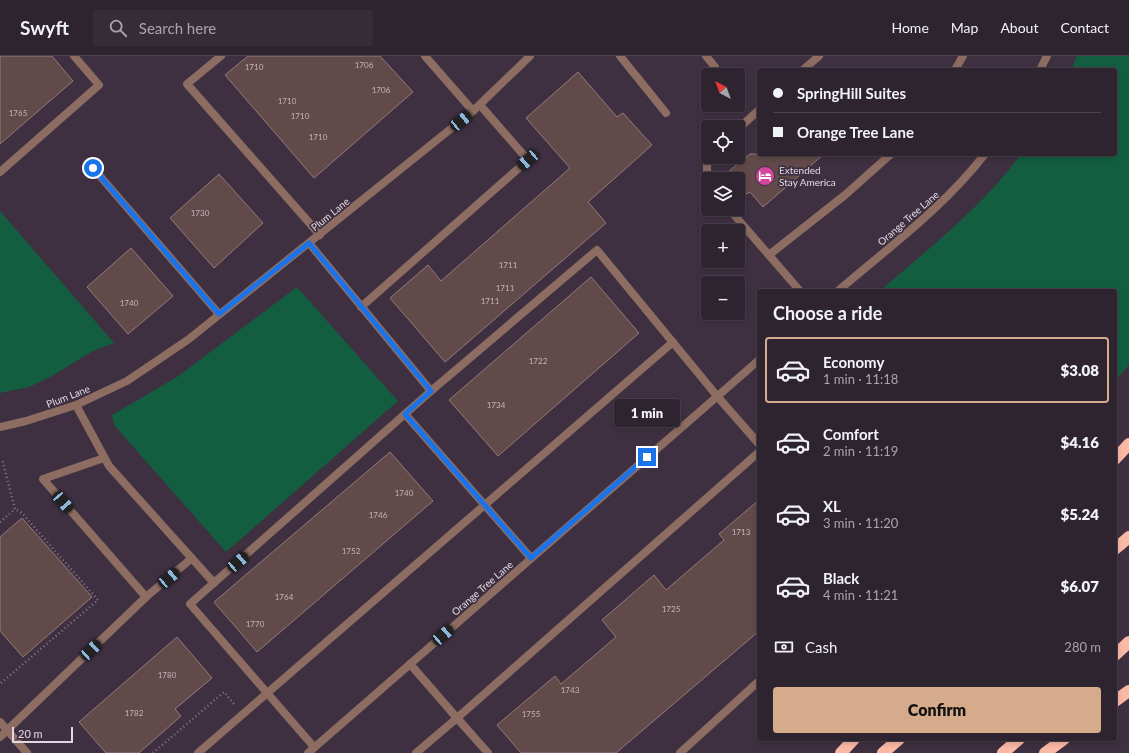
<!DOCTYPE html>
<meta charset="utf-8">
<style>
:root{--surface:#2e2430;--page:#362c38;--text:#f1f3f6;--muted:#a7a4ab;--line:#49414c;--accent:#d6ab8b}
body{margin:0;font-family:Lato,sans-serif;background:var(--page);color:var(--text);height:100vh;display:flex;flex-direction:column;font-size:15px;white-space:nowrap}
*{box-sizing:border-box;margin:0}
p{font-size:13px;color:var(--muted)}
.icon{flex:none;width:22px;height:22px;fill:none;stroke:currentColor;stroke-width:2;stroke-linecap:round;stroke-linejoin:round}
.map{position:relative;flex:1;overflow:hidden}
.side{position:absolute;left:757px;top:233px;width:360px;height:452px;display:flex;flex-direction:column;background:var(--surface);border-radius:4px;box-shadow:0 2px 6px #0003,0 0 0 1px var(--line)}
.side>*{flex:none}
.top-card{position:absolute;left:757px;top:12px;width:360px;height:88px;border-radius:4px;box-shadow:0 2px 6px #0003,0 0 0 1px var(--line);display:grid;align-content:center;height:88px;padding:0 16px;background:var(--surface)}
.needle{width:26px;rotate:319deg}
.controls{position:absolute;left:701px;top:12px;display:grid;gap:8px}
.controls a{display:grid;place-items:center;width:44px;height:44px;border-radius:4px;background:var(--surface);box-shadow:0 2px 6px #0003,0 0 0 1px var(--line);font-size:20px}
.scale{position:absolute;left:12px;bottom:10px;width:61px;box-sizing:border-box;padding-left:4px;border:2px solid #e1d8e3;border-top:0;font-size:11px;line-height:14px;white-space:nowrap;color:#e1d8e3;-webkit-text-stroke:3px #3e3040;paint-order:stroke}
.end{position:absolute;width:18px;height:18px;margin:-9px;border:5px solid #1a73e8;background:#fff;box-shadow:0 0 0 2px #fff}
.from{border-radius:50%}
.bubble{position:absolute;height:28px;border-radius:4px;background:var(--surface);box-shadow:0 2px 6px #0003,0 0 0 1px var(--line);font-size:13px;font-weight:800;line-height:28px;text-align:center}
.car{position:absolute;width:12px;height:24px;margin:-12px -6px;border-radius:5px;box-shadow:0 0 3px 1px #0007;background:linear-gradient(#222 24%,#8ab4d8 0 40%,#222 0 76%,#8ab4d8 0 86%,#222 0)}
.top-card b{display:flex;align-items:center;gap:14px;height:38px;font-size:15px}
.top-card b+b{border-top:1px solid var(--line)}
.top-card i{width:10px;height:10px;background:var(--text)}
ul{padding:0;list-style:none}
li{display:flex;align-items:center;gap:12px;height:66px;margin:0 8px 6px;padding:0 8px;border:2px solid transparent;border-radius:4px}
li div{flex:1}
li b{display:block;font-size:15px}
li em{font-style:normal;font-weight:800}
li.current{border-color:var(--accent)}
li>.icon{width:36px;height:36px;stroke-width:1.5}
h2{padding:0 16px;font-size:18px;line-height:48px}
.pay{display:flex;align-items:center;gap:10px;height:44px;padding:0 16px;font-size:15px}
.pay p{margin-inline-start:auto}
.action{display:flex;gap:8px;margin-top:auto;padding:8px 16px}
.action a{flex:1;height:46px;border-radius:4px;background:var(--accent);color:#111;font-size:16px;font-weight:800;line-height:46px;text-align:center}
header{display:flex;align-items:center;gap:24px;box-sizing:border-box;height:56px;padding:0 20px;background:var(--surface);border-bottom:1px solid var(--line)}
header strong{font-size:19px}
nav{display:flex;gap:22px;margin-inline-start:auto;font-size:14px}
.search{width:280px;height:36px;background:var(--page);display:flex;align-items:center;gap:10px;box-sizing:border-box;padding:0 14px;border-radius:4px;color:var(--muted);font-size:15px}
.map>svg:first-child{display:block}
</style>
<header>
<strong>Swyft</strong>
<div class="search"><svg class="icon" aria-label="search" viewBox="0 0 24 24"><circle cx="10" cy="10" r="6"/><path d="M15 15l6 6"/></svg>Search here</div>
<nav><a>Home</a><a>Map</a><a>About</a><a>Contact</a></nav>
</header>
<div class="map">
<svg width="1129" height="697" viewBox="0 0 1129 697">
<rect width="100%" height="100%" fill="#3e3040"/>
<g fill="#135e40">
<path d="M1077,0H1129V309L1115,325V235H880C929,192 983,151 1021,98H1115V14H1071Z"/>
<polygon points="0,155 114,287 93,295 50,321 29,331 0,337"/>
<polygon points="297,231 398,345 226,496 114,369 112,359 177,321"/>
</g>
<g fill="#634a4a" stroke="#957a79">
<polygon points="0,0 52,0 73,25 0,88"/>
<polygon points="248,0 380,0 413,36 314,122 225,19"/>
<polygon points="578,16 617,61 623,57 652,89 588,146 606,167 445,306 390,242 428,209 441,225 570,112 526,62"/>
<polygon points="750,98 824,98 763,151 750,136 747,138 738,127 738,123 734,123 728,116"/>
<polygon points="219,118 263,167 214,212 170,162"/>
<polygon points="131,192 173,240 128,278 87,231"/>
<polygon points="591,221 639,277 498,400 449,344"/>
<polygon points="390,396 433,445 257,596 214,546"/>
<polygon points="759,444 759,575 616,697 521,697 497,669 555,620 561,628 616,581 602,564 654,519 666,534 724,484 719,478"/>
<polygon points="22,462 92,541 23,601 0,575 0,481"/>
<polygon points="177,581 212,622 175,653 181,660 139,697 106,697 79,666"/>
</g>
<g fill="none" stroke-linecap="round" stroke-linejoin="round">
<g stroke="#837785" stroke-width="2.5" stroke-dasharray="1 3" stroke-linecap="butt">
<polyline points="0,466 15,453 2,403"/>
<polyline points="1,627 98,544 22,457 15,453"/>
<polyline points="153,697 224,636 234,648"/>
</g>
<g stroke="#8d6c61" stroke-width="8">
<polyline points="221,0 187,28 320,179"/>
<polyline points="425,0 473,55"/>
<polyline points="620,0 666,57"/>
<polyline points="706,0 715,11"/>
<polyline points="803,14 819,0"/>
<polyline points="955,14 963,0"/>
<polyline points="738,73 759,54"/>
<polyline points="708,98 707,99 707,117 709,123"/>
<polyline points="93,112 219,258"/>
<polyline points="0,116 99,29 74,0"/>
<polyline points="729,153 800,235"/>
<polyline points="309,187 431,335 597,194 717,340 759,388"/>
<polyline points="769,199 845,139 891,98"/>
<polyline points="361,251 528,104 480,49"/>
<polyline points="76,349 109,410 214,527"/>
<polyline points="405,358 531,502"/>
<polyline points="104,402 43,423 146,541 192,502"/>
<polyline points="410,608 457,662 759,396"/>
<polyline points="0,681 146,541"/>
<polyline points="314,691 190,548 431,335"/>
<polyline points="198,697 673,286"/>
<polyline points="416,697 457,662 488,697"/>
<polyline points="680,697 759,625"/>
</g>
<g stroke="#8d6c61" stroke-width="8">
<polyline points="1040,14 1047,0"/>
<path d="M838,235C889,191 944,151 985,98"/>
<polyline points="0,371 26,365 76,349 127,325 189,283 473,55 530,0"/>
<polyline points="0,666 27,697"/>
<polyline points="308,697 759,304"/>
</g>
<g stroke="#fbb9a5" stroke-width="12">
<polyline points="1115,403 1129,388"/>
<polyline points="1115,493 1129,481"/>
<polyline points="1115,599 1129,586"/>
<polyline points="1115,645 1129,635"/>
<polyline points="841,697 854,683"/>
<polyline points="883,697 899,683"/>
<polyline points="1003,697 1019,683"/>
<polyline points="1045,697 1064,683"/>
</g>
</g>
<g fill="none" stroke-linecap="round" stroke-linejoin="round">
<polyline stroke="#1a73e8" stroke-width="5" points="93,112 219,258 309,187 431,335 405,358 531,502 647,401"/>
</g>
<defs>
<g id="hotel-disc" transform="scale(1)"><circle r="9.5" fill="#d1479c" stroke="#3e3040"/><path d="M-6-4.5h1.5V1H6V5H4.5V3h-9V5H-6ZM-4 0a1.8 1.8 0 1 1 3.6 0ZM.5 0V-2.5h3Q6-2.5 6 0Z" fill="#fff"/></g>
</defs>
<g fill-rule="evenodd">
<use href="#hotel-disc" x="765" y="120"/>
</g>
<g text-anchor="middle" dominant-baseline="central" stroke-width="3.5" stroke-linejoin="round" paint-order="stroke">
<g font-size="8" fill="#c2b4bd">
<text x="364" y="9">1706</text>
<text x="254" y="11">1710</text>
<text x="381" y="34">1706</text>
<text x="287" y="45">1710</text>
<text x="18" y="57">1765</text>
<text x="300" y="60">1710</text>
<text x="318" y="81">1710</text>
<text x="200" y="157">1730</text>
<text x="508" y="209">1711</text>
<text x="505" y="232">1711</text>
<text x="490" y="245">1711</text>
<text x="129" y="247">1740</text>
<text x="538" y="305">1722</text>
<text x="496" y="349">1734</text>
<text x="404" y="437">1740</text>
<text x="378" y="459">1746</text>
<text x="741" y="476">1713</text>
<text x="351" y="495">1752</text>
<text x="284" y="541">1764</text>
<text x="671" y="553">1725</text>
<text x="255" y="568">1770</text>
<text x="167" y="619">1780</text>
<text x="570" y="634">1743</text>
<text x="134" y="657">1782</text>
<text x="531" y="658">1755</text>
</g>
<g font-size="10" fill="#e1d8e3" stroke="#3e3040" text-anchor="start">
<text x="779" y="114">Extended<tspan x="779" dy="12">Stay America</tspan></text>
</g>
<g font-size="10" fill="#e1d8e3" stroke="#3e3040">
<text transform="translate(330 158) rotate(-39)">Plum Lane</text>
<text transform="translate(908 162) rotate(-41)">Orange Tree Lane</text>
<text transform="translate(68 340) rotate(-21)">Plum Lane</text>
<text transform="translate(482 532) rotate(-41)">Orange Tree Lane</text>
</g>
</g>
</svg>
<div class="controls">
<a><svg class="needle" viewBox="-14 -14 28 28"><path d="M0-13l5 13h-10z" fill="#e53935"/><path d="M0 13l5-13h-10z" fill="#a7a4ab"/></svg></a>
<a><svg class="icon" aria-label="locate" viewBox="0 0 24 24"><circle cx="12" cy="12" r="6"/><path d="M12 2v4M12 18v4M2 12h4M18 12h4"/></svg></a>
<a><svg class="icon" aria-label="layers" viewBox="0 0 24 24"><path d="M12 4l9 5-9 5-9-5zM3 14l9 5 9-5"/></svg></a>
<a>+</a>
<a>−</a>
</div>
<div class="scale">20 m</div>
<i class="end from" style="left:93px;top:112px"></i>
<i class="end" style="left:647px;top:401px"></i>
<div class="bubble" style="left:614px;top:343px;width:66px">1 min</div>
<i class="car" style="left:461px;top:65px;rotate:51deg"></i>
<i class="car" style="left:528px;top:104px;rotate:229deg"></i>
<i class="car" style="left:63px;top:446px;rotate:139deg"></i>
<i class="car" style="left:238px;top:506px;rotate:49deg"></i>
<i class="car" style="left:169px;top:522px;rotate:50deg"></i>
<i class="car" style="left:443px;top:579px;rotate:49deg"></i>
<i class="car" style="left:91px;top:594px;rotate:47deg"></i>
<div class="top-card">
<b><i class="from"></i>SpringHill Suites</b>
<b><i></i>Orange Tree Lane</b>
</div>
<section class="side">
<h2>Choose a ride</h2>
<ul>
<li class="current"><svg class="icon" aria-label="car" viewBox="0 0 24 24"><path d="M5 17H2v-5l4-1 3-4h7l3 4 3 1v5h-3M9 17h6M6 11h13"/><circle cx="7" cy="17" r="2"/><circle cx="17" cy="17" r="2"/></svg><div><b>Economy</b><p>1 min · 11:18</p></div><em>$3.08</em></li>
<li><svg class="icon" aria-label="car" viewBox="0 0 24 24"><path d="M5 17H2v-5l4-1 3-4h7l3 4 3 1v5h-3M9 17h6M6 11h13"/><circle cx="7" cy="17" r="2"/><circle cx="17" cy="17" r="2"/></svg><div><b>Comfort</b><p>2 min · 11:19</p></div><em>$4.16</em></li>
<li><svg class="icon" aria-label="car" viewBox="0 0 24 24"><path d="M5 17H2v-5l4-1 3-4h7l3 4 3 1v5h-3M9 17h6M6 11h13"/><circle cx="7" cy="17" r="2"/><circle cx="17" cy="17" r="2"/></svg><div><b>XL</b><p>3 min · 11:20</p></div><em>$5.24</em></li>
<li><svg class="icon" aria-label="car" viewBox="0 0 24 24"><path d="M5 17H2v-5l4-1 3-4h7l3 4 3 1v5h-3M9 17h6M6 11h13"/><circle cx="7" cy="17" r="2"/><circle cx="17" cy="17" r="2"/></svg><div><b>Black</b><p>4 min · 11:21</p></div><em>$6.07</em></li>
</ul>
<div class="pay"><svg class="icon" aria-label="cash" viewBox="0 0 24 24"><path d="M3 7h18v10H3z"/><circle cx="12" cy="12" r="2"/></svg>Cash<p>280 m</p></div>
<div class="action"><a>Confirm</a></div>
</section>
</div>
